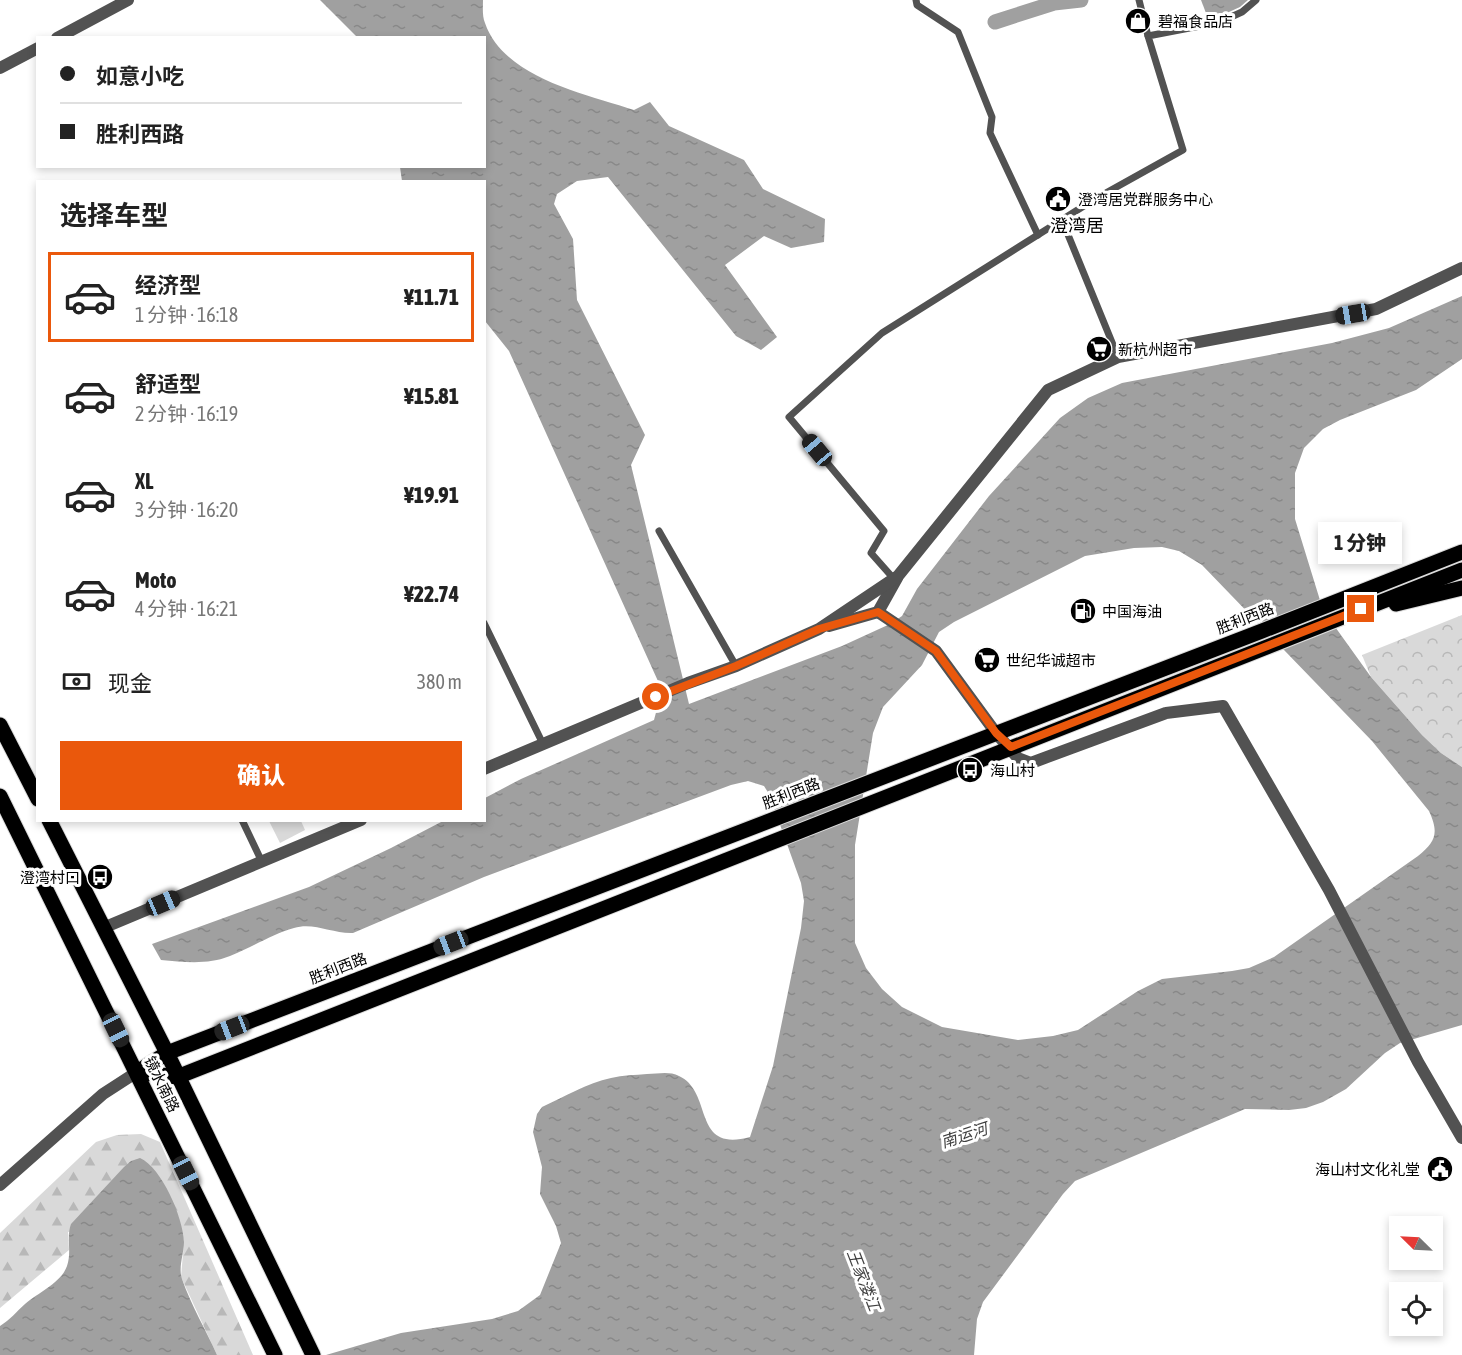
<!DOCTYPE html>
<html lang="zh">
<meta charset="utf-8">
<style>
:root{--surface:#fff;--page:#f2f2f2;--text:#222;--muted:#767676;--line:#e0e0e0;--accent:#ea580c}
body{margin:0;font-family:"Asap Condensed","Noto Sans SC",sans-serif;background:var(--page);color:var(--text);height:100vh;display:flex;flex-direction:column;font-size:22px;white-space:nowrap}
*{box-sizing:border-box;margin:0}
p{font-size:20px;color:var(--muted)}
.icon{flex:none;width:33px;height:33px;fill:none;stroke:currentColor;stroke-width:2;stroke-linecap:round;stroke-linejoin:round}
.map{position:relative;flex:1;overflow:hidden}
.sheet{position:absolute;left:36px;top:180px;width:450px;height:642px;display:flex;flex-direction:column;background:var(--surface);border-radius:0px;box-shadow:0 3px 9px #0003}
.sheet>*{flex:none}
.guide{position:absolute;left:36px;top:36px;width:450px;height:132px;border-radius:0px;box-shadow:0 3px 9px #0003;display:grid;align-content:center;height:132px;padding:0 24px;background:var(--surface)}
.needle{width:39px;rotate:294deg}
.tools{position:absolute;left:1389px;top:1216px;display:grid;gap:12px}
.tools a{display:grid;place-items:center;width:54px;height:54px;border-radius:0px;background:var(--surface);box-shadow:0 3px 9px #0003;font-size:30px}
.end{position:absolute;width:27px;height:27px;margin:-14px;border:8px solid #ea580c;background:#fff;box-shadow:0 0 0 3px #fff}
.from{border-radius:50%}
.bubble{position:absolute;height:42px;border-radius:0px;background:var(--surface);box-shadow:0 3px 9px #0003;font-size:20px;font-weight:800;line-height:42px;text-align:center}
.car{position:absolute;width:18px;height:36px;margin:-18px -9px;border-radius:8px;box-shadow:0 0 4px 2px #0007;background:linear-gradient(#222 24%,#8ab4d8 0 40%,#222 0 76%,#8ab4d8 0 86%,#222 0)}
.guide b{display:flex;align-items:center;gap:21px;height:57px;font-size:22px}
.guide b+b{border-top:2px solid var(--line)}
.guide i{width:15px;height:15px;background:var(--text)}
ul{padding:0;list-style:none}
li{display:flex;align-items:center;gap:18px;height:90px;margin:0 12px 9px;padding:0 12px;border:3px solid transparent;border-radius:0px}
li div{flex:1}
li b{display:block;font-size:22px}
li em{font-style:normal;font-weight:800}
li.current{border-color:var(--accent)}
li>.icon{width:54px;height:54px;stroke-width:1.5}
h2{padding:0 24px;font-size:27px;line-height:72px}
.pay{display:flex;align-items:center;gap:15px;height:66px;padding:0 24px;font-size:22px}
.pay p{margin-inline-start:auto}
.cta{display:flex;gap:12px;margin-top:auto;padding:12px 24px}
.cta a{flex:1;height:69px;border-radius:0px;background:var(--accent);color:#fff;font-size:24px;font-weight:800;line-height:69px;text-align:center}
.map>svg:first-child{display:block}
</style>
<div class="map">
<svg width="1462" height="1355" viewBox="0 0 1462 1355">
<defs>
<pattern id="forest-firs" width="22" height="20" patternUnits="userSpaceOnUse" patternTransform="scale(1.5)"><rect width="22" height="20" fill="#d9d9d9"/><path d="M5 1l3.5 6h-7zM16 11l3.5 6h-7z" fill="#b8b8b8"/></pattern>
<pattern id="park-crowns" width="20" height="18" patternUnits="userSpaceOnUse" patternTransform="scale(1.5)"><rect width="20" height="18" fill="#d9d9d9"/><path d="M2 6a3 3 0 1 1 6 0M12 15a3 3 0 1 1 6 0" fill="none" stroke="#b8b8b8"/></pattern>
<pattern id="water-ripples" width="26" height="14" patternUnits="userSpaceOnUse" patternTransform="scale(1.5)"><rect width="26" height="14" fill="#a0a0a0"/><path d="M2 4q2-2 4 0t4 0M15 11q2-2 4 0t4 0" fill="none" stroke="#888"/></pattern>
</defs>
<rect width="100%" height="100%" fill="#fff"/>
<polygon fill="#d9d9d9" points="269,821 301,821 305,830 280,843"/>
<polygon fill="url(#forest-firs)" points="141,1134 160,1142 253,1355 217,1355 181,1277 184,1242 178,1216 68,1232 69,1250 0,1308 0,1233 96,1142 117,1135"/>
<polygon fill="url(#park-crowns)" points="1462,615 1462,767 1441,753 1422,735 1371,677 1362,655"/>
<g fill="url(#water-ripples)" fill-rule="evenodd">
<path d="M320,0H483C483,7 482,16 485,23C504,78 585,94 634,110L650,102L669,126L744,160L763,189L825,219L824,242L791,248L764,236L725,265L777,337L761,350L736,336L608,177L577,181L557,194L554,204L573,239L577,300L645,435L631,465L689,704L842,646L890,624L902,616L917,589L989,496L1060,418L1088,398L1122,383L1332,343L1389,328L1462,296V359L1416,390L1340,420L1323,429L1304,448L1295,473V519L1323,610L1371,677L1422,735L1441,753L1462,767V1025L1400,1043L1385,1053L1346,1089L1323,1102L1306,1108L1289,1110L1245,1109L1075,1181L1063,1194L983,1302L977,1319L974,1355H326L401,1333L492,1319L518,1311L540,1295L561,1243L556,1226L540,1194L542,1167L533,1132L537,1114L542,1107C564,1097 587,1083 611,1078C623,1075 635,1075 647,1074C658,1074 669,1071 679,1076C714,1092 691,1153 750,1137L773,1066L801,928L804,901L801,883L769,794L764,786L748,781L731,785L484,877L353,933C333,934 314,922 294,928C272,934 251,948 230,956C208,965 184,962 161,960L152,944L309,887L391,848L443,821L484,820L485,798L521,779L654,720L662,690L509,351L485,321L484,182L402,181L400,167L484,166V38L357,37ZM1162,547L1179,551L1202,565L1372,741L1429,811C1439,833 1436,841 1418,856L1274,957L1249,968L1232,971L1162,979L1138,991L1078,1030L1053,1036L1018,1040L942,1027L902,1007L882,989L866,968L855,943V845L873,733L883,707L922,665L939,632L954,622L1085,556L1134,548Z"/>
<polygon points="1201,0 1248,0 1240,7 1209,21"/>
<path d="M140,1158C162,1168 183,1217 184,1242C184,1254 178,1267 182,1279C191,1305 206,1330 217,1355H0V1326C10,1320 17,1311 25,1304C39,1292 61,1283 67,1266C72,1252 66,1237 71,1224L124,1167L131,1161Z"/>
</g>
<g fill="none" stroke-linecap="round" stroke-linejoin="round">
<polyline stroke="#a0a0a0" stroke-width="15" points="995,22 1054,3 1081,0"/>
<g stroke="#dbdbdb" stroke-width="17">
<g id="primary">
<polyline points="1396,604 1462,588"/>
<polyline points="0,725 38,799"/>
<polyline points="0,796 275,1355"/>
<polyline points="49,820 167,1053 313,1355"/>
<polyline points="137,1072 167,1053 1262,631 1462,552"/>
<polyline points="137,1072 177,1077 1462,570"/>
</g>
</g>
<g stroke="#525252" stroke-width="7">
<polyline points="916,0 917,5 958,32 992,117 990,133 1038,235"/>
<polyline points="1139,0 1148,36"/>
<polyline points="1062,220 1118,357"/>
<polyline points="659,531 736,666"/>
<polyline points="894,579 871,553 884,531 789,417 882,333 1095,199 1183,150 1148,36 1200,26 1211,26 1242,12 1256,0"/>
<polyline points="484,623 543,744"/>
<polyline points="242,820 262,862"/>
</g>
<g stroke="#525252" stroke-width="12">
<polyline points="57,38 128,0"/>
<polyline points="0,68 38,48"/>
<polyline points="878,612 936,651 996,733 1018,758 1031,763 1166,713 1223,706 1329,890 1418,1062 1462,1138"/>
<polyline points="829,626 878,612 897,578"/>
<polyline points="484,769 688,683 736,666 819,629 898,576 1048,390 1118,357 1376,309 1462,268"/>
<polyline points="103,928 361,820"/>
</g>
<polyline stroke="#525252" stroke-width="12" points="0,1185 103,1094 137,1072"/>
<use href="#primary" stroke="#000" stroke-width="15"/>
</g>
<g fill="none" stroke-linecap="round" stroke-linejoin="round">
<polyline stroke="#ea580c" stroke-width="8" points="656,697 736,666 819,629 878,612 936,651 996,733 1011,747 1361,609"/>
</g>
<defs>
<g id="shop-disc" transform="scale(1.35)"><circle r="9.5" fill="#000" stroke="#fff"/><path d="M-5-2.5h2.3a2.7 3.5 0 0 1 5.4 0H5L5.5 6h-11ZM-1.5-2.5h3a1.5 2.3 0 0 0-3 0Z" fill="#fff"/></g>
<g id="civic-disc" transform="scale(1.35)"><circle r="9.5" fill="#000" stroke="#fff"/><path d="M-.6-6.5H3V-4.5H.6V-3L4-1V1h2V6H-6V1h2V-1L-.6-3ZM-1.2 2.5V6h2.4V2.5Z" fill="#fff"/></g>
<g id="supermarket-disc" transform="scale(1.35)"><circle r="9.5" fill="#000" stroke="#fff"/><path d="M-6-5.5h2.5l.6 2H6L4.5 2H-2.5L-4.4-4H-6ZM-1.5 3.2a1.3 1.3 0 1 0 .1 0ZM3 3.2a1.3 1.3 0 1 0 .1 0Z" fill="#fff"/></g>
<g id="fuel-disc" transform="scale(1.35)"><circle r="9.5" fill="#000" stroke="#fff"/><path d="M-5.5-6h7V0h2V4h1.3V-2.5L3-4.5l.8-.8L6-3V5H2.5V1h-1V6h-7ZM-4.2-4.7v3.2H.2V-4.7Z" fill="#fff"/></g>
<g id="bus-disc" transform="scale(1.35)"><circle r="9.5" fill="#000" stroke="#fff"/><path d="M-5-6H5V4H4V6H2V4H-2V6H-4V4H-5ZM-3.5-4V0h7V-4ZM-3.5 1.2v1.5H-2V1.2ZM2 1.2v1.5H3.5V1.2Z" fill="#fff"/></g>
</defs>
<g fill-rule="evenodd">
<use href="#shop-disc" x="1138" y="21"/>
<use href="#civic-disc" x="1058" y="199"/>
<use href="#supermarket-disc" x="1099" y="349"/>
<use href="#fuel-disc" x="1083" y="611"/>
<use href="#supermarket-disc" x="987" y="660"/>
<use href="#bus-disc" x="970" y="770"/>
<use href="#bus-disc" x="100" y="877"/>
<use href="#civic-disc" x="1440" y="1169"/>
</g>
<g text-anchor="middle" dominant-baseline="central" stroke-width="6" stroke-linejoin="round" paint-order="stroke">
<g font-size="15" fill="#000" stroke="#fff" text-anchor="start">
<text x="1158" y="21">碧福食品店</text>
<text x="1078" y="199">澄湾居党群服务中心</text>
<text x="1118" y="349">新杭州超市</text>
<text x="1102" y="611">中国海油</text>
<text x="1006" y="660">世纪华诚超市</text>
<text x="990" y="770">海山村</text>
<text x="80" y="877" text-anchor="end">澄湾村口</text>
<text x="1420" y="1169" text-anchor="end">海山村文化礼堂</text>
</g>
<g font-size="15" fill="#000" stroke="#fff">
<text transform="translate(1245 618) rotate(-21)">胜利西路</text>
<text transform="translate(791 793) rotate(-21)">胜利西路</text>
<text transform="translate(338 968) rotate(-21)">胜利西路</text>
<text transform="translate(162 1084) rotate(64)">镜水南路</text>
</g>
<g font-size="16" font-style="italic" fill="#414141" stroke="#fff">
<text transform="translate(964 1135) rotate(-18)">南运河</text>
<text transform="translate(864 1280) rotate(69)">王家溇江</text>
</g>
<g font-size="18" fill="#000" stroke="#fff">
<text x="1077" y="225">澄湾居</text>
</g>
</g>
</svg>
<div class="tools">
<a><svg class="needle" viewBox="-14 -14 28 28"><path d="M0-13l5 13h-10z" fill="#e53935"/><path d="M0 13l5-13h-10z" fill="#767676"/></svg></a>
<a><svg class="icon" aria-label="locate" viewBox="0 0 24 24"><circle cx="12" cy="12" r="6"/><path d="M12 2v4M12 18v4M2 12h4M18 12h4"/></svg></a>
</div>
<i class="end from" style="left:656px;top:697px"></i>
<i class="end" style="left:1361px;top:609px"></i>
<div class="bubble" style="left:1318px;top:522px;width:84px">1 分钟</div>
<i class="car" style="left:1353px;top:314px;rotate:260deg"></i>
<i class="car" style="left:817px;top:450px;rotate:320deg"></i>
<i class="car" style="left:163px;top:903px;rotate:67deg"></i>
<i class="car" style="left:451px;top:943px;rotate:249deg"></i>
<i class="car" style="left:232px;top:1028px;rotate:249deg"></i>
<i class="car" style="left:116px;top:1030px;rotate:154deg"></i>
<i class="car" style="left:186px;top:1173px;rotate:154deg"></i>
<div class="guide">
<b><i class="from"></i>如意小吃</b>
<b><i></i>胜利西路</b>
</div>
<section class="sheet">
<h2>选择车型</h2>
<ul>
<li class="current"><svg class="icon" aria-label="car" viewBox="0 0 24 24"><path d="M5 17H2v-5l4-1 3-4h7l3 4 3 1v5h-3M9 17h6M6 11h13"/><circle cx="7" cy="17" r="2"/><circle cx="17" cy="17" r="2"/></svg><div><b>经济型</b><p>1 分钟 · 16:18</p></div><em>¥11.71</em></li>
<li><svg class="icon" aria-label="car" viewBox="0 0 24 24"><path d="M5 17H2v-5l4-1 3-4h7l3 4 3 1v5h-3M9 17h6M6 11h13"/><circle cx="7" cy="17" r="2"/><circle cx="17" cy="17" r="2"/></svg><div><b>舒适型</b><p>2 分钟 · 16:19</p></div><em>¥15.81</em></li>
<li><svg class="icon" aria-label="car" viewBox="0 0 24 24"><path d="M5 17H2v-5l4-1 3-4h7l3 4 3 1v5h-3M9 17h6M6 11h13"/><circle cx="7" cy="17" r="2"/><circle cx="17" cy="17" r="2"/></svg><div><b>XL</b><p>3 分钟 · 16:20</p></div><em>¥19.91</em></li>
<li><svg class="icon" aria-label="car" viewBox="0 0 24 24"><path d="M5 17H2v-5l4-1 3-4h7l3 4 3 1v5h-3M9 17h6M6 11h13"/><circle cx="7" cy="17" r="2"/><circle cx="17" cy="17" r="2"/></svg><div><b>Moto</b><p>4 分钟 · 16:21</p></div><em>¥22.74</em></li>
</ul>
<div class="pay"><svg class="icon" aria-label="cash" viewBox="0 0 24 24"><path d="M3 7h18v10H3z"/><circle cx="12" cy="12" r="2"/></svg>现金<p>380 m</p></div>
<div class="cta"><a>确认</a></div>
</section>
</div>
